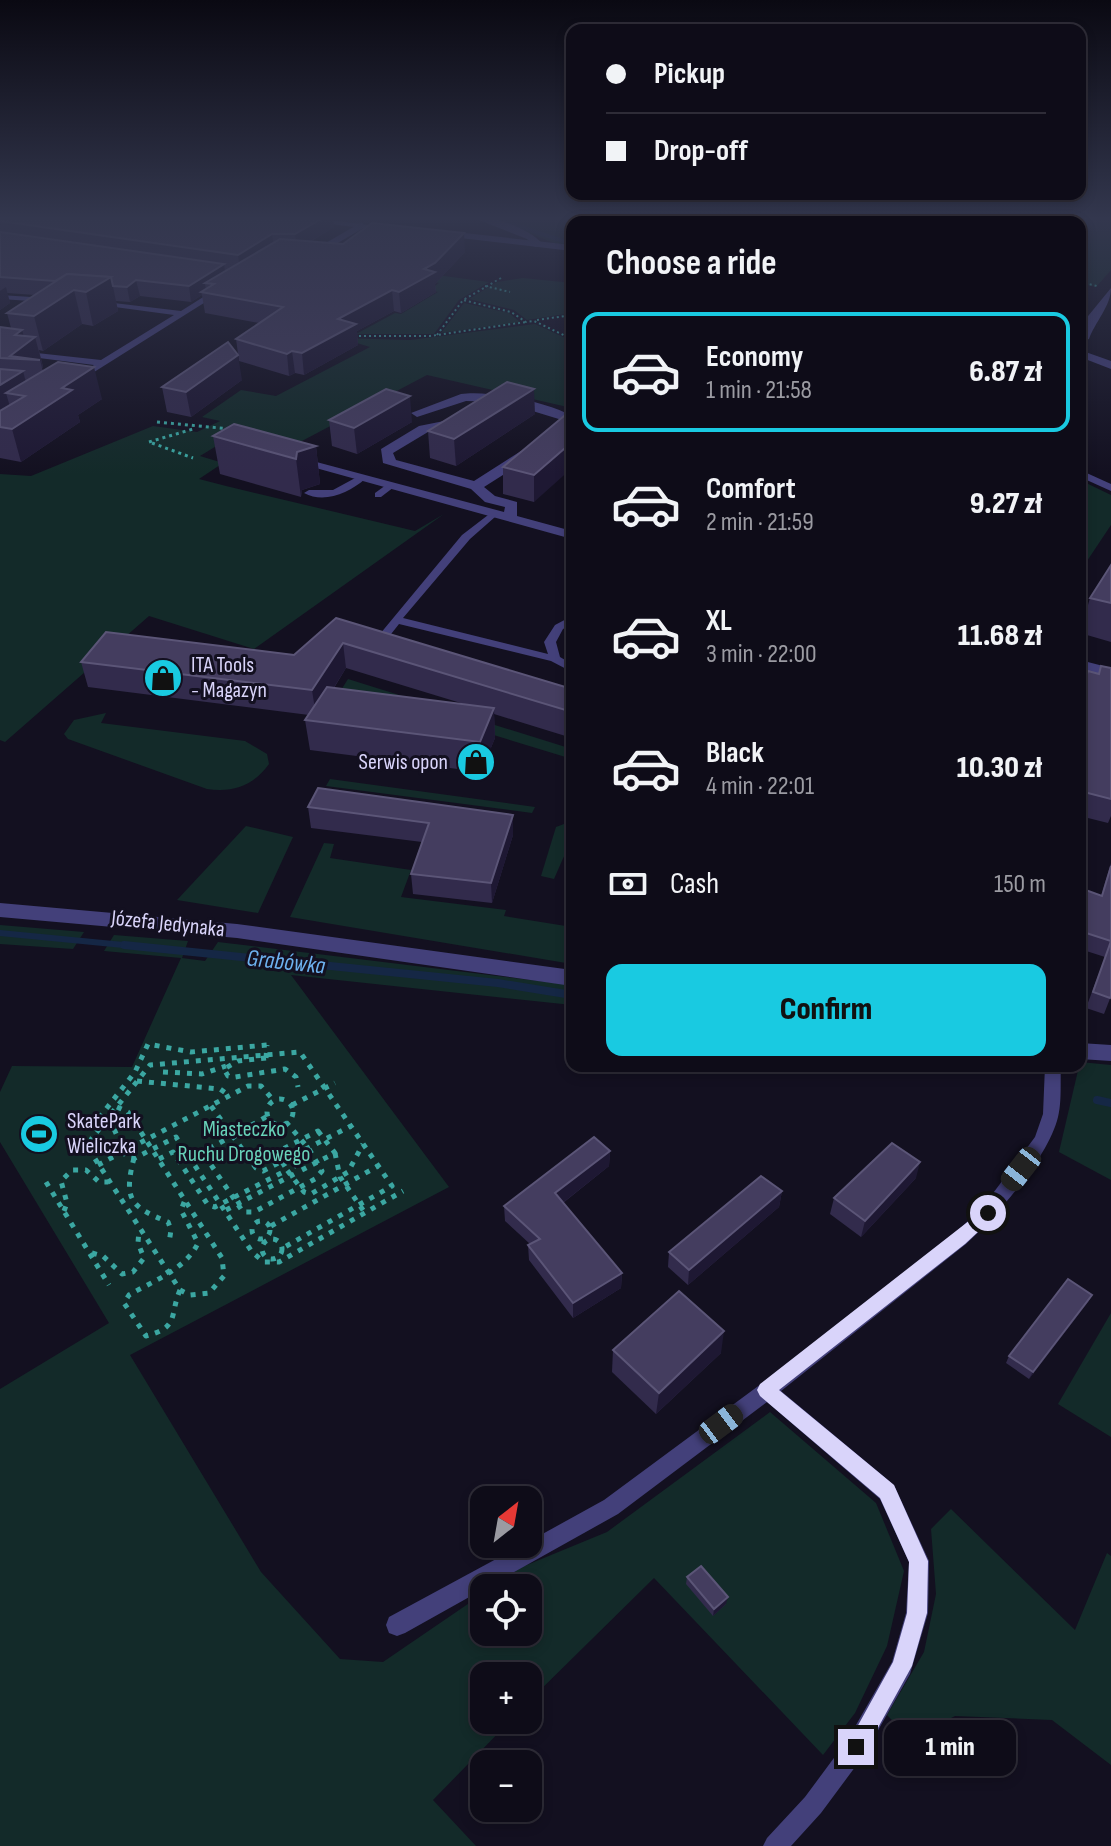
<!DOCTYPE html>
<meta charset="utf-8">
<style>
:root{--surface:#0e0c18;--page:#171521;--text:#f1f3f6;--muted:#9b9ba2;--line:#2e2c37;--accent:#19cae1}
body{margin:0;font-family:"Sofia Sans Condensed",sans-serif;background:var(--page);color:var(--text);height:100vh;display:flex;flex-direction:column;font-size:30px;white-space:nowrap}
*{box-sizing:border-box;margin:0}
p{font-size:26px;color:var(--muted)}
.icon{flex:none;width:44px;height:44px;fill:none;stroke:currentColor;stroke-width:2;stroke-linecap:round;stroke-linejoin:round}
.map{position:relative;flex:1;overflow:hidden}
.panel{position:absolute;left:566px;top:216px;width:520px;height:856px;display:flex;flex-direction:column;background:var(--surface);border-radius:16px;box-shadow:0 4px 12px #0003,0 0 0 2px var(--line)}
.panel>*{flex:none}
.top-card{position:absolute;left:566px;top:24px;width:520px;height:176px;border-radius:16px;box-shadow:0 4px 12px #0003,0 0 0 2px var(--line);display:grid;align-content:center;height:176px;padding:0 40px;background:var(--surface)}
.needle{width:52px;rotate:31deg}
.controls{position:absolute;left:470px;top:1486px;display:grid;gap:16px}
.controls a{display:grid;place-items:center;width:72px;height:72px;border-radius:16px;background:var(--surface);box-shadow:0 4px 12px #0003,0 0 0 2px var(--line);font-size:40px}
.end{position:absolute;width:36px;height:36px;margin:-18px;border:10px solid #d9d4fa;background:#111;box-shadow:0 0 0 4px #111}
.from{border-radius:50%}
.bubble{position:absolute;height:56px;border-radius:16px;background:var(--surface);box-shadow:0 4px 12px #0003,0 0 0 2px var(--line);font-size:26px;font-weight:800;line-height:56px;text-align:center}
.car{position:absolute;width:24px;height:48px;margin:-24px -12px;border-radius:10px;box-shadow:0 0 6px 2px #0007;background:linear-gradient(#222 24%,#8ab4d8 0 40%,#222 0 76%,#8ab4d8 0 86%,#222 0)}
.top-card b{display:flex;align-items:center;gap:28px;height:76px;font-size:30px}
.top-card b+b{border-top:2px solid var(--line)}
.top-card i{width:20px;height:20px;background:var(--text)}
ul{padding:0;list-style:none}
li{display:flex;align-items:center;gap:24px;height:120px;margin:0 16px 12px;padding:0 24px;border:4px solid transparent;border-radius:16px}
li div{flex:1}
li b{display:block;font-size:30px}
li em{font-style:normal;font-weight:800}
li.current{border-color:var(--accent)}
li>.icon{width:72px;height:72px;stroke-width:1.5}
h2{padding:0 40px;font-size:36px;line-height:96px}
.pay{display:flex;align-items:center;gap:20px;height:88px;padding:0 40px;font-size:30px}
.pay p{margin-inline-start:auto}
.button{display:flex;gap:16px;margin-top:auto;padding:16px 40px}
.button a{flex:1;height:92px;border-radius:16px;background:var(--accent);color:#111;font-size:32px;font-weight:800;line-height:92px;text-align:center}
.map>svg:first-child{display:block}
</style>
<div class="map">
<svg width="1111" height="1846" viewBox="0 0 1111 1846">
<rect width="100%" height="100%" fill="#131020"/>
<g fill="#132a29">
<polygon points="484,216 516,220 528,216 779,216 775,217 779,219 768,222 572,222 572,246 557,244"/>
<polygon points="1095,216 1111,216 1111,270 1096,287 1080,283 1080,222 1071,222"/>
<polygon points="399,270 489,282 459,300 434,334 356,334 395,313 401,314 438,292 430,290 439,283 394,273"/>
<polygon points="523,278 572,283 572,313 527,320 514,310 469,299 497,282"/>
<polygon points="464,303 509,313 520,322 441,333"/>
<polygon points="535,324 572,341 572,408 427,375 300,442 241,431 200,456 223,463 199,479 226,486 415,531 444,514 254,649 149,616 5,742 0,740 0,474 31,476 153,426 197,432 220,421 202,417 241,390 276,396 370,347 340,338 410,340"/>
<polygon points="1080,480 1111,495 1111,525 1087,561 1080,561"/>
<polygon points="348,679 572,749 572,759 487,733 329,709"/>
<path d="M106,713L101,723L245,741L267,754L269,764C254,785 234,793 207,789L68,739L64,734L74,720Z"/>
<polygon points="330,779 535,807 532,813 326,786"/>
<polygon points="572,821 572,838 554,879 541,876 556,827"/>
<polygon points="246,826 293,837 258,913 177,900"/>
<polygon points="324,843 334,844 330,858 411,870 401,897 506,910 504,916 572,927 572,964 290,917"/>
<polygon points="0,925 84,932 73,949 0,944"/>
<polygon points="114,935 188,941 182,958 205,961 218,942 572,985 572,1005 291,975 449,1187 130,1355 261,1572 340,1659 383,1662 484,1593 484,1632 528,1632 528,1588 491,1588 522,1567 607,1532 770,1412 876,1503 904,1571 887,1646 855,1713 823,1755 654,1578 528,1702 528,1676 484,1676 484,1720 511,1720 433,1800 476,1846 0,1846 0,1389 109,1323 0,1142 0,1092 12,1066 132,1067 181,958 104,951"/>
<polygon points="1080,1062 1111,1065 1111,1180 1059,1152"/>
<polygon points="1111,1313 1111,1437 1058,1404"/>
<polygon points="951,1509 1075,1630 1107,1553 1111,1556 1111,1765 1052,1720 955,1716 910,1739 887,1715 924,1652 936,1594 931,1529"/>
</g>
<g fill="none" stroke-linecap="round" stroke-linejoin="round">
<g stroke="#152745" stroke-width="4">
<polyline points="488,216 572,244"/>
<polyline points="724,222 747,216"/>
</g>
<polyline stroke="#152745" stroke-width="6" points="0,933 144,947"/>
<g stroke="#152745" stroke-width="8">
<polyline points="124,945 498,983 572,995"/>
<polyline points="1097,1100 1111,1103"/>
</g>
<g stroke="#3ba7a2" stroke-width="2" stroke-dasharray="2 3" stroke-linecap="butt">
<polyline points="840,216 850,222"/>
<polyline points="1070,222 1096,216"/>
<polyline points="501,278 463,300 511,312 526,322 534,321 572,339"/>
<polyline points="1080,282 1097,286"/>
<polyline points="485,286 510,292"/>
<polyline points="537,320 572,315"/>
<polyline points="437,335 463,300"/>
<polyline points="354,336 430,336 526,322"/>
</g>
<g stroke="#3ba7a2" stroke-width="3" stroke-dasharray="3 4" stroke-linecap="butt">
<polyline points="157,422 230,429"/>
<polyline points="149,442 193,429"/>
<polyline points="152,443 193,458"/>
</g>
<g stroke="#3ba7a2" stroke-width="5" stroke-dasharray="5 7" stroke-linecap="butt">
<polyline points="266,1058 238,1061 224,1069 228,1076 235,1077 285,1069 296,1077 298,1087"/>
<polyline points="163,1072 202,1074 226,1066"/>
<polyline points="137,1081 220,1089 230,1096"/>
<circle cx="280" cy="1112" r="13"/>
<polyline points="292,1105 335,1083"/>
<polyline points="211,1106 256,1168 263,1171 351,1126"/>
<polyline points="117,1107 128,1112 222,1258 224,1276 209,1293 190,1295 180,1290 88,1148 92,1138 150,1065 300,1052 392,1186 283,1248"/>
<polyline points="266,1117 207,1150 207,1159 243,1212 254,1212 315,1179 322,1171 309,1149 286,1122"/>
<polyline points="99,1118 135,1072 148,1044 191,1052 267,1045"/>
<polyline points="85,1125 93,1125 99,1118 114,1129 127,1158 135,1158 176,1137 252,1252 264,1262 279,1262 403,1191"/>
<polygon points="318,1131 335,1153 300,1171 283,1149"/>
<polyline points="276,1152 287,1170"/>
<polyline points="335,1153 340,1177 365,1213"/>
<path d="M134,1158C123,1200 131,1207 168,1222L171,1230L169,1243"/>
<polyline points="159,1159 173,1152 208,1205 215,1207 287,1170 304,1192 311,1194 348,1172 363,1144"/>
<polyline points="98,1165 248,1086 261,1086 275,1102"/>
<polyline points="46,1182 109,1285"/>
<polyline points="226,1210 300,1171"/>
<polyline points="64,1211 67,1203 61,1181 72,1170 86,1170 99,1182 108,1182"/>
<circle cx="261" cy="1230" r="9"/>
<polyline points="271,1226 378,1166"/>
<circle cx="272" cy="1249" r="10"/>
<polyline points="92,1253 103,1256 122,1274 133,1272 144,1258 138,1243 139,1230"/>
<path d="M180,1290C169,1316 180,1327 146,1336L124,1303L129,1295C153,1281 186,1269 198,1243L181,1210L185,1200"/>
</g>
<g fill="#43407a" fill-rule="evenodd">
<polygon points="216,289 223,291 83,379 76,377 94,365 0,353 0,349 101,360 174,315 100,305 97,305 97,301 181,311"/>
<polygon points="0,295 47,298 51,300 47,302 0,299"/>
<polygon points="1080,470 1111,484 1111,491 1080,477"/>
<path d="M357,477L365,479C349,493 324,504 304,493L309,490H333Z"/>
<polygon points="386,485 394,487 381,497 375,497 375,493"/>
<polygon points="492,512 495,513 495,517 470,539 403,618 548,654 544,642 555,625 572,616 572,624 563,629 556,642 560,657 572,664 572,672 551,661 399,624 380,648 372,648 370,646 462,535"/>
<path d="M1045,1066H1061C1060,1082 1062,1101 1058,1117C1048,1158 997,1215 966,1244L781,1391L894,1485L929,1561L928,1613L910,1674L864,1755L821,1813L791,1846H763L767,1838L805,1797L848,1739L892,1662L906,1613L909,1562L880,1499L767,1402L618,1514L405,1633L397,1636L389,1633L386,1625L389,1617L524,1544H528V1542L604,1500L796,1358L954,1234L982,1208L1035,1137L1043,1114Z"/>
</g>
<g fill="#43407a" fill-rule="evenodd">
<path d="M469,216C493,216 528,227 544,245L535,247L527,239Z"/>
<polygon points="791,216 794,221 772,222 774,220"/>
<polygon points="362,222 365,227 314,257 305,255"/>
<path d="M461,394C488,390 547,402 572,416V429L561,437H551L550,434L562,420L503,402L466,401L417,417L411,413Z"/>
<polygon points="464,417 470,421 468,424 428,432 393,453 396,460 474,481 521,451 531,451 531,457 484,487 495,496 517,502 517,516 572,531 572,539 287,460 294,456 504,512 505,507 485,502 471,489 383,463 381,449 419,426"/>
<polygon points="1080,660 1111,668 1111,678 1080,670"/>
</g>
<g fill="#43407a" fill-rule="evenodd">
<polygon points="269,216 300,216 398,229 393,232"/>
<polygon points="437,230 572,245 572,251 434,235"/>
<path d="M1111,288C1111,306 1095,322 1089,339L1080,342L1084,321Z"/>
<polygon points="1080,350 1111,361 1111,369 1080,357"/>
<polygon points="0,903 237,924 572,970 572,986 237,938 0,917"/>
<polygon points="1080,1043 1111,1045 1111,1061 1080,1059"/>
</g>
<polyline stroke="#3ba7a2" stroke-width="5" stroke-dasharray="5 7" stroke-linecap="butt" points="266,1058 267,1045"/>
</g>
<g fill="#322b4c" fill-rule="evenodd">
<polygon points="0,216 351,216 348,218 333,216 334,227 310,242 465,252 435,284 436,292 401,313 394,311 357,331 358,345 304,375 295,373 289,376 239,361 236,339 259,323 205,313 202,295 191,302 140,296 130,302 116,301 118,311 93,326 82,324 43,351 39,350 43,367 42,368 43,371 102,399 78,415 80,422 21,462 0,458 0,327 11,328 7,313 35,295 7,293 10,303 0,310"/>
<polygon points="851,216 976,216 975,222 861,222"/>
<polygon points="242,380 191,417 167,412 162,387"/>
<polygon points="570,411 534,502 503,494 503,467"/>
<polygon points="535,414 456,466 430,458 428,431"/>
<polygon points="329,420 412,422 357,454 332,446"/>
<polygon points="213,436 316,446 320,484 302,490 301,497 220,474"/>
<polygon points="1111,565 1111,642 1080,633 1090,598"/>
<path d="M336,618L572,689V738L494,714L495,738L481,772L310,750L305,720L309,715L88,687L81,662L294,655ZM346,668L464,704L334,688Z"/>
<polygon points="1111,668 1111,816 1108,823 1080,816 1080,695 1099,674"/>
<polygon points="308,807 513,815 513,835 492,903 413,894 411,874 422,842 311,828"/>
<polygon points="1111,863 1111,996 1104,1014 1086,1008 1105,957 1080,949 1080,888 1101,896"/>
<polygon points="610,1151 609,1166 563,1203 622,1273 621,1288 573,1318 529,1260 528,1245 530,1244 505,1221 504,1206"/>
<polygon points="916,1178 861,1237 830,1214 834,1198"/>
<polygon points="782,1191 779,1207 688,1285 668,1267 669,1252"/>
<polygon points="1092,1295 1088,1302 1029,1379 1006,1363 1009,1356"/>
<polygon points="613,1350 721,1353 656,1414 612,1372"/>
<polygon points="687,1577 726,1604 713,1616 686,1584"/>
</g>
<g fill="#1e1833">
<polygon points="326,216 333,216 334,227 297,249 295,234"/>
<polygon points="464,233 465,252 435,284 436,292 401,313 399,292"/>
<polygon points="272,234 274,248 240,270 238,255"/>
<polygon points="224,264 226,280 214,284 205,283 206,292 201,292 202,295 191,302 189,286"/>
<polygon points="111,277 118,311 93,326 86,292"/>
<polygon points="136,280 140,296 130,302 127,287"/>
<polygon points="6,287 10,303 0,310 0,291"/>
<polygon points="74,290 82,324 43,351 34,316"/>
<polygon points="392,290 394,311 357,331 358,345 304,375 302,353 338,319"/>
<polygon points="22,330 26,344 35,337 43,367 42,368 40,360 10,356 15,335"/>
<polygon points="292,351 295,373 289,376 287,354"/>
<polygon points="238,355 242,380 191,417 186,392"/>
<polygon points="94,367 102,399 78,415 80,422 21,462 12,429 62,388"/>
<polygon points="23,371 31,402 25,396 6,393 12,414 0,422 0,385"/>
<polygon points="534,389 535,414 456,466 454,439"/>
<polygon points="410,396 412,422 357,454 354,428"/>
<polygon points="572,442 572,468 534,502 534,475"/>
<polygon points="316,446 320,484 302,490 301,497 296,459 297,452"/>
<polygon points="343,643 346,668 316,716 312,690"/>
<polygon points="494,708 495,738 481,772 480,742"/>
<polygon points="513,815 513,835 492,903 491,883"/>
<polygon points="610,1151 609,1166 555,1209 555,1193"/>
<polygon points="920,1162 916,1178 861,1237 865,1221"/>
<polygon points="782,1191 779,1207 688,1285 689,1270"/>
<polygon points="622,1273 621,1288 573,1318 573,1303"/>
<polygon points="1092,1295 1088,1302 1029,1379 1033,1372"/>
<polygon points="724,1331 721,1353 656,1414 659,1393"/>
<polygon points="728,1597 726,1604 713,1616 714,1609"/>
</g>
<g fill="#443d5f" stroke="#5b5577" stroke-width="2">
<polygon points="0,216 326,216 295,234 272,234 238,255 0,221"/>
<polygon points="372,223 464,233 435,263 424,269 435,272 399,292 392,290 338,319 356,324 302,353 292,351 287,354 236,339 283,307 201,292 214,284 205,283 280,239 343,244"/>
<polygon points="0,232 224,264 189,286 136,280 127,287 113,286 111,277 67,274 55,281 0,277"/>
<polygon points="67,274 111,277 86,292 74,290 34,316 7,313"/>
<polygon points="0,327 22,330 15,335 35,337 10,356 40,360 0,358"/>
<polygon points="228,342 238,355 186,392 162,387"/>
<polygon points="58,362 94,367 62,388 72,390 12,429 0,427 0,411 25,396 6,393"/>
<polygon points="0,369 23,371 0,385"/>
<polygon points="507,382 534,389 454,439 428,431"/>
<polygon points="386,389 410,396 354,428 329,420"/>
<polygon points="570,411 572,411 572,442 534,475 503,467"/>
<polygon points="234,424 316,446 297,452 296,459 213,436"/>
<polygon points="1111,565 1111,603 1090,598"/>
<polygon points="336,618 572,689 572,712 343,643 312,690 81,662 106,632 294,655"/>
<polygon points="1101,666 1111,668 1111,799 1080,791 1080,695 1088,671 1099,674"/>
<polygon points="327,687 494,708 480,742 305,720"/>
<polygon points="318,788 513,815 491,883 411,874 429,823 308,807"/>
<polygon points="1111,866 1111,996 1110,998 1093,992 1111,941 1080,931 1080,888 1102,896"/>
<polygon points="594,1137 610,1151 555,1193 622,1273 573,1303 528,1245 540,1239 504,1206"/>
<polygon points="892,1143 920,1162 865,1221 834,1198"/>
<polygon points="761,1176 782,1191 689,1270 669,1252"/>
<polygon points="1068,1279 1092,1295 1033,1372 1009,1356"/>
<polygon points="679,1291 724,1331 659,1393 613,1350"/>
<polygon points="701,1566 728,1597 714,1609 687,1577"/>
</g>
<linearGradient id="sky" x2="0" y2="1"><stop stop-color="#0a0912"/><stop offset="0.46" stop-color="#33374e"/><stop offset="1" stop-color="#33374e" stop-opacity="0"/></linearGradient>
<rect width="1111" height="474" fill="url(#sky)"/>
<polygon fill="#d9d4fa" points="988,1206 996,1213 994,1217 965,1244 779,1390 894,1485 928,1561 927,1613 912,1666 863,1755 856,1758 849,1755 846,1747 893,1662 907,1613 909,1562 880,1498 760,1396 757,1390 760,1384"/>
<defs>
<g id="shop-disc" transform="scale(2)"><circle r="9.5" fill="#19cae1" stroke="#131020"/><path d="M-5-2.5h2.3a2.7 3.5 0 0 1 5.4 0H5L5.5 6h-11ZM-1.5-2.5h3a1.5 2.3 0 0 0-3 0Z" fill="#111"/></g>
<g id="stadium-disc" transform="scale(2)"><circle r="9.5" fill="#19cae1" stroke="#131020"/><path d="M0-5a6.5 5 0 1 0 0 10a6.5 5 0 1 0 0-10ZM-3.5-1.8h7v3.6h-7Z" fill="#111"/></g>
</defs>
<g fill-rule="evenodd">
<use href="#shop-disc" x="163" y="678"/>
<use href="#shop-disc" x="476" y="762"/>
<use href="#stadium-disc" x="39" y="1134"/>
</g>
<g text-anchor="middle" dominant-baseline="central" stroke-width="6" stroke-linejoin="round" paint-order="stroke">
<g font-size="22" fill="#d9d4fa" stroke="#131020" text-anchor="start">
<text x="191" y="665">ITA Tools<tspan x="191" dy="25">- Magazyn</tspan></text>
<text x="448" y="762" text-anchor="end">Serwis opon</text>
<text x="67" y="1121">SkatePark<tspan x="67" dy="25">Wieliczka</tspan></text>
</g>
<g font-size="22" fill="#d9d4fa" stroke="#131020">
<text transform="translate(168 924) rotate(6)">Józefa Jedynaka</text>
</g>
<g font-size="22" fill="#68d2b9" stroke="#131020">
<text x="244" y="1129">Miasteczko<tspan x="244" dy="25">Ruchu Drogowego</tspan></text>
</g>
<g font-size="24" font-style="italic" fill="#6db1ef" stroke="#131020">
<text transform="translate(286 962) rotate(6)">Grabówka</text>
</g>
</g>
</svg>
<div class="controls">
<a><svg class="needle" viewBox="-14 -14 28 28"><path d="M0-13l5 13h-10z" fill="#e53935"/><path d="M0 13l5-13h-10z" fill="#9b9ba2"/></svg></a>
<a><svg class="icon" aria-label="locate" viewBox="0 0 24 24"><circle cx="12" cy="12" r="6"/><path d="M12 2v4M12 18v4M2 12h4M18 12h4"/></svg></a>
<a>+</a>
<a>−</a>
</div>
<i class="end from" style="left:988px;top:1213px"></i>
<i class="end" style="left:856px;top:1747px"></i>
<div class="bubble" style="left:884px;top:1720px;width:132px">1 min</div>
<i class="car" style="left:1021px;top:1169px;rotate:218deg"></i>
<i class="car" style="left:721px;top:1424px;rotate:53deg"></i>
<div class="top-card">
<b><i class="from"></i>Pickup</b>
<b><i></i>Drop-off</b>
</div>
<section class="panel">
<h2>Choose a ride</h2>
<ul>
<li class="current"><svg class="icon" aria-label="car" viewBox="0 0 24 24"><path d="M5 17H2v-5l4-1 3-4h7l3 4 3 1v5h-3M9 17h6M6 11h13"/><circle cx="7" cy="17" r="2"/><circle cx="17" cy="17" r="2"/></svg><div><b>Economy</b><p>1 min · 21:58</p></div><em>6.87 zł</em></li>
<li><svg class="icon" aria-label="car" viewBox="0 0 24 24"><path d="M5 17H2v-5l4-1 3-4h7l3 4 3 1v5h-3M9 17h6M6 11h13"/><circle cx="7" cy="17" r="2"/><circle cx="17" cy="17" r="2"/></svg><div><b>Comfort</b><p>2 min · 21:59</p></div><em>9.27 zł</em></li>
<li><svg class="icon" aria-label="car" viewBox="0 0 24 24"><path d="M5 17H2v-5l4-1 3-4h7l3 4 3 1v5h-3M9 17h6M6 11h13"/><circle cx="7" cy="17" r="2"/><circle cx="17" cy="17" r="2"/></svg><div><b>XL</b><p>3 min · 22:00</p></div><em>11.68 zł</em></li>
<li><svg class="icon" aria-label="car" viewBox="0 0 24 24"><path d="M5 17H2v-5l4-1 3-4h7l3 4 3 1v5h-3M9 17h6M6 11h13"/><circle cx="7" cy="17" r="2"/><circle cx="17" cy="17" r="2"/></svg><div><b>Black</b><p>4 min · 22:01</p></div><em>10.30 zł</em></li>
</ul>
<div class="pay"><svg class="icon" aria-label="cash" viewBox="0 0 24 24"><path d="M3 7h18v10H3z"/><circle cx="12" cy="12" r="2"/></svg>Cash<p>150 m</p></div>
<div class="button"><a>Confirm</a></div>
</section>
</div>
